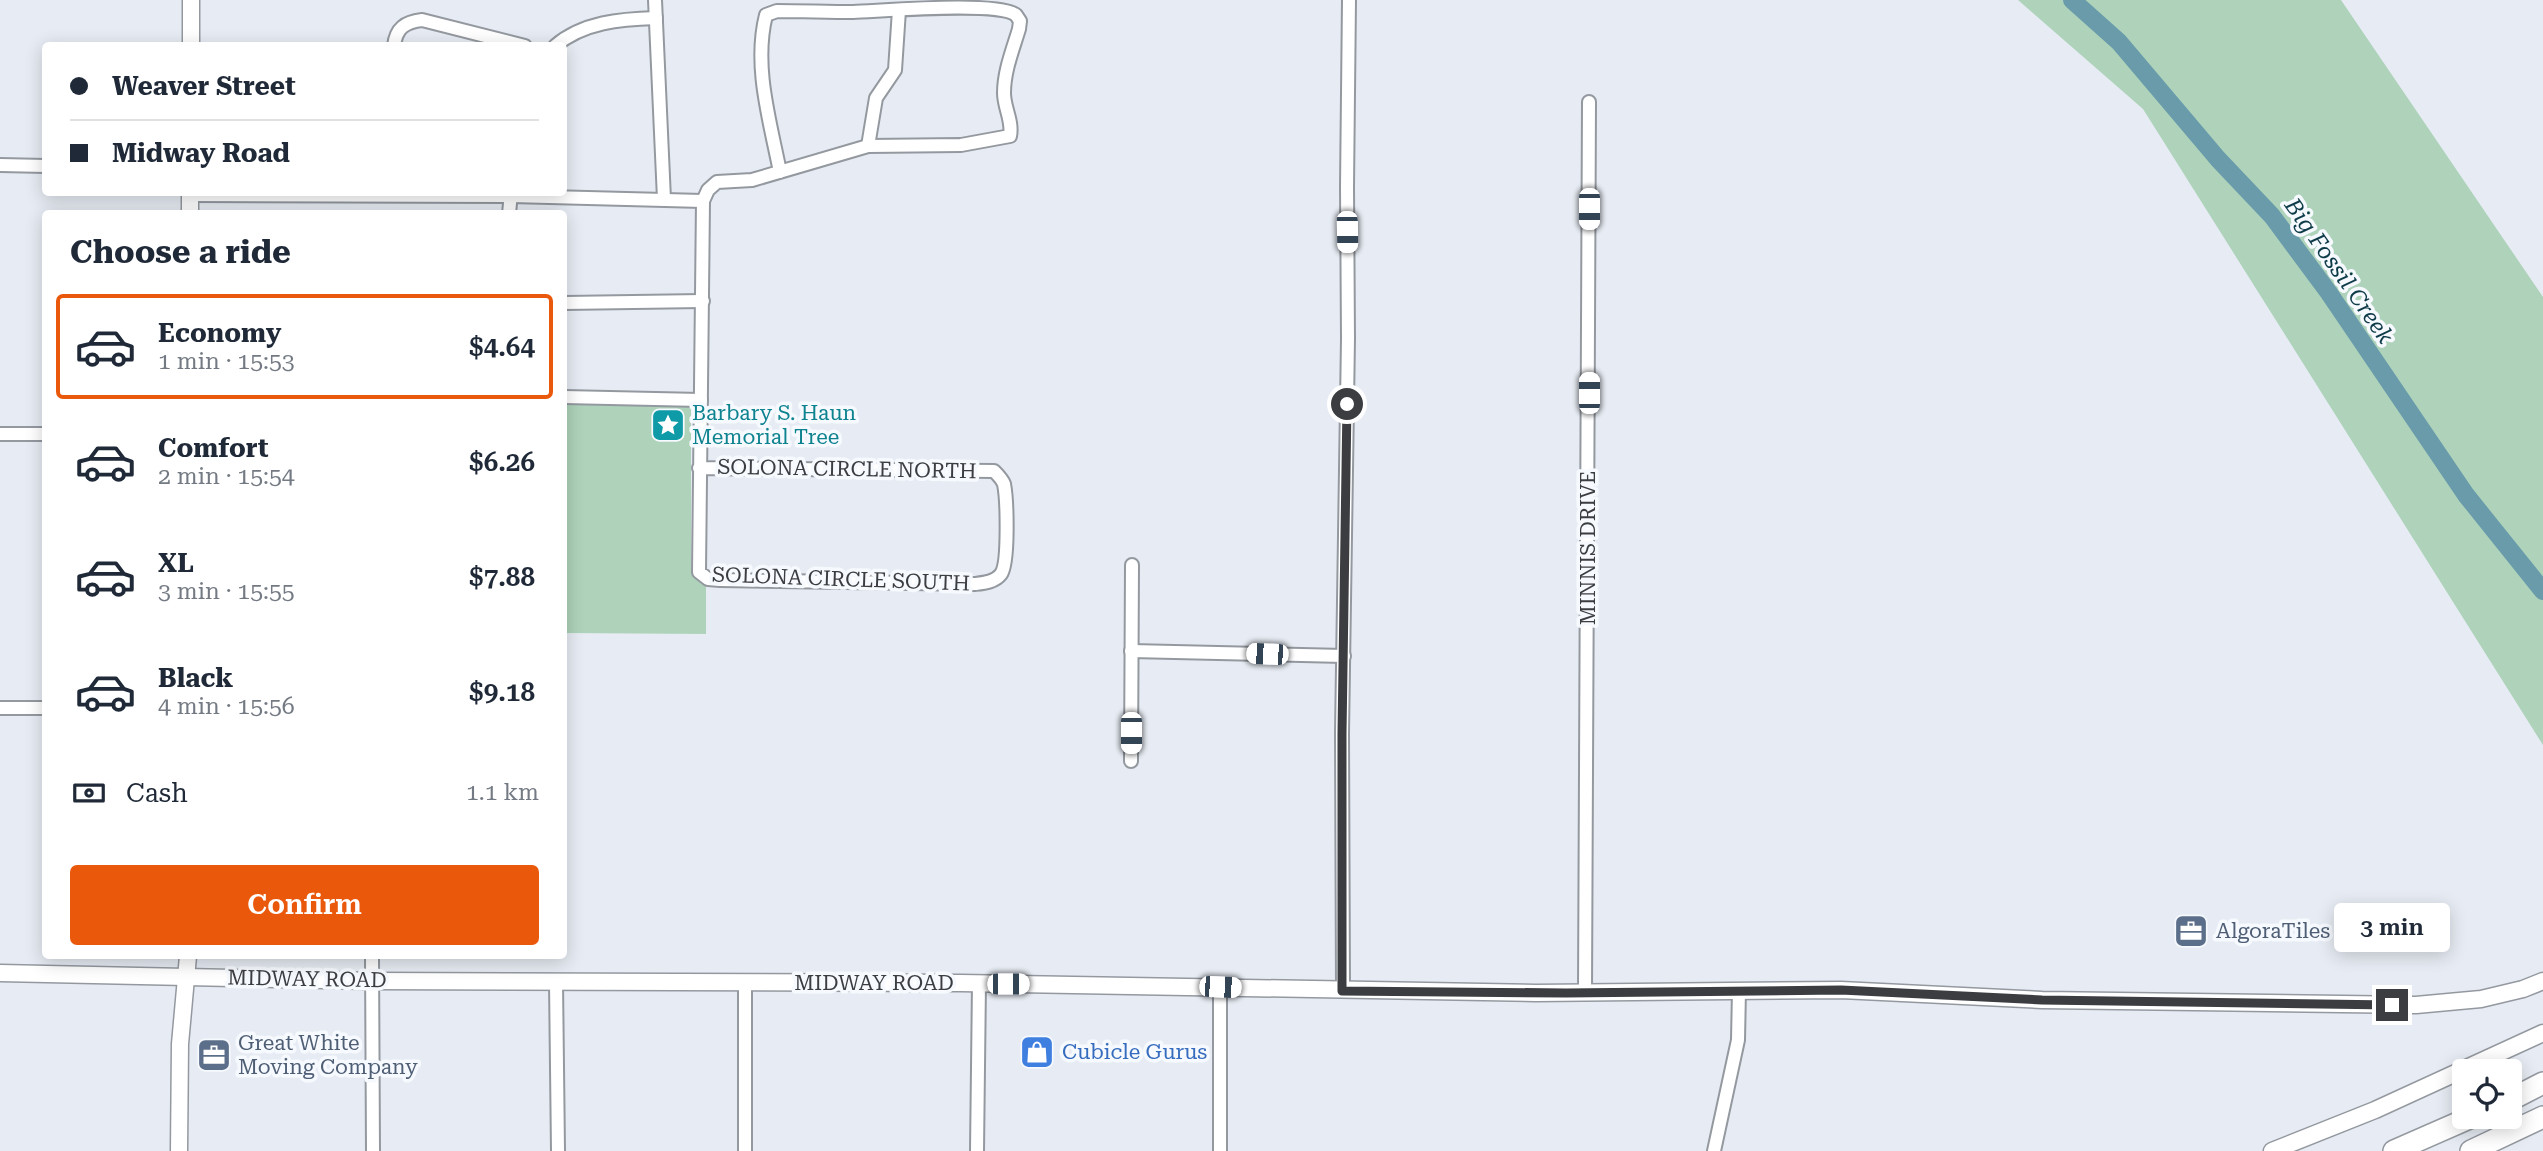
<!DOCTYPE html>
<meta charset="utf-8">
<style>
:root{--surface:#fff;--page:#f2f2f3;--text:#1f2937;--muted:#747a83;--line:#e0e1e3;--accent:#ea580c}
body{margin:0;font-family:"Roboto Serif",serif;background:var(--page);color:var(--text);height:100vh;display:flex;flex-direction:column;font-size:26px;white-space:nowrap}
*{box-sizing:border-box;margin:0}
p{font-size:23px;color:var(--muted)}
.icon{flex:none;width:38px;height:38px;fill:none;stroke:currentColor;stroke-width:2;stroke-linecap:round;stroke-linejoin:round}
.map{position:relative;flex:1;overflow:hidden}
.drawer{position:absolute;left:42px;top:210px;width:525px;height:749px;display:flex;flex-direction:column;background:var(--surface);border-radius:7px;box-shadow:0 4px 18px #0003}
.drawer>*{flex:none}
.banner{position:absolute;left:42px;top:42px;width:525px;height:154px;border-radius:7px;box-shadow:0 4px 18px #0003;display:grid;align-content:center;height:154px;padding:0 28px;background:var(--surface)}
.controls{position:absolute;left:2452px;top:1059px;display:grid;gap:14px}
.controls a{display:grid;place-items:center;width:70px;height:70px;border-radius:7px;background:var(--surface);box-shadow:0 4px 18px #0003;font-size:35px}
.end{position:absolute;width:32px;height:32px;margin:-16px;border:9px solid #3b3d40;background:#fff;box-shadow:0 0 0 4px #fff}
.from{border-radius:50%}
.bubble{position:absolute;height:49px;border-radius:7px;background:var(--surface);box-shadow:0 4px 18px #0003;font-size:23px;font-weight:600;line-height:49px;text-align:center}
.car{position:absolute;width:21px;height:42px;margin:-21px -10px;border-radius:9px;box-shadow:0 0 5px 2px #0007;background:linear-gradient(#fff 24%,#345 0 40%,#fff 0 76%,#345 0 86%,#fff 0)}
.banner b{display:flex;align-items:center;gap:24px;height:66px;font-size:26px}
.banner b+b{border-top:2px solid var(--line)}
.banner i{width:18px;height:18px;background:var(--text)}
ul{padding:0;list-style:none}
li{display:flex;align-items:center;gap:21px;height:105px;margin:0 14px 10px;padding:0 14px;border:4px solid transparent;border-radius:7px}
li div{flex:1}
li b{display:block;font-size:26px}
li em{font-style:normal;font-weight:600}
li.selected{border-color:var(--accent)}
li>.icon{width:63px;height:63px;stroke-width:1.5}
h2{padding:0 28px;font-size:32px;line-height:84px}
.pay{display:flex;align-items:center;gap:18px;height:77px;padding:0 28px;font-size:26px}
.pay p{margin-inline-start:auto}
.action{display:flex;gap:14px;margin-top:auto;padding:14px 28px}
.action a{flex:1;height:80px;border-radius:7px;background:var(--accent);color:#fff;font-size:28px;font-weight:600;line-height:80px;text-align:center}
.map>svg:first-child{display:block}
</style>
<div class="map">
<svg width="2543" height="1151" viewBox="0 0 2543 1151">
<rect width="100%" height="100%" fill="#e7ecf4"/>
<g fill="#aed3ba">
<polygon points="2018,0 2341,0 2543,297 2543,745 2143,109"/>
<polygon points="564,404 691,405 691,569 706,585 706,634 564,633"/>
</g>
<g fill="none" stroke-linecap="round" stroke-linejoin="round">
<polyline stroke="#6a9bab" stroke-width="18" points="2072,0 2119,42 2218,159 2272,216 2329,293 2466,495 2543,591"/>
<g stroke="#9499a0" stroke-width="16">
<g id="street">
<polyline points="655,0 664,199"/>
<path d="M394,46C396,28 405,22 422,20L525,46"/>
<path d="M555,46C583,22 621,19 656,18"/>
<polyline points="868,146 876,98 895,70 899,10"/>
<polyline points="0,165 46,166"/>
<polyline points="190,195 511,196 703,201"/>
<polyline points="509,214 511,192"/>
<polyline points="564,303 703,301"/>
<polyline points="564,397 701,400"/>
<polyline points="0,434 46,434"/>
<path d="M699,468L994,471C998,475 1002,479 1004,484C1007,499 1009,563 1001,574C995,582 984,583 975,584L720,580L708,579L699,572L703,201L708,190L717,182L752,180L868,146L961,145L1010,136C1013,121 1004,108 1004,93C1004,71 1013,49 1019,29L1020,21L1016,15C998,1 883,11 853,12C828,12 802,11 777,11L766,15C753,66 770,121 780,172"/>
<polyline points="1131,651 1344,656"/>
<polyline points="0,708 46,708"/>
<polyline points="1131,761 1132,565"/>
<polyline points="372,956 373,1151"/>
<polyline points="556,982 558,1151"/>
<polyline points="745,982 745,1151"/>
<polyline points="1220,987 1220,1151"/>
<polyline points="1343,991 1342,733 1348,338 1347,187 1349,0"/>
<polyline points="1585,993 1589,102"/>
<polyline points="977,1151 979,983"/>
<polyline points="1714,1151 1738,1040 1739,990"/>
</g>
</g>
<g stroke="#9499a0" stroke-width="19">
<g id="secondary">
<polyline points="191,46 191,0"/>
<polyline points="190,214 190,192"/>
<polyline points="0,973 371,981 961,983 1536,993 1841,990 2042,1000 2416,1005 2481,999 2523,989 2543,981"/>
<polyline points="179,1151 180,1044 188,956"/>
<polyline points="2272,1151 2375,1110 2543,1033"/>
</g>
</g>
<g stroke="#9499a0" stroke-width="24">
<g id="highway">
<polyline points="2510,1100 2543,1083"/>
<polyline points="2394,1151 2474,1116"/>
<polyline points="2471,1151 2543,1117"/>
</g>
</g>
<use href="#street" stroke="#fff" stroke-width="12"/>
<use href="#secondary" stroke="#fff" stroke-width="16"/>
<use href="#highway" stroke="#fff" stroke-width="21"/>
</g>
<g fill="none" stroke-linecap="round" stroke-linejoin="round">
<polyline stroke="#3b3d40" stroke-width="9" points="1347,404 1342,733 1342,991 1566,993 1841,990 2042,1000 2392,1005"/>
</g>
<defs>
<g id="sight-square" transform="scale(1.75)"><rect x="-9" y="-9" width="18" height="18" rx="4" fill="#0f9aa8" stroke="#f6f9fe"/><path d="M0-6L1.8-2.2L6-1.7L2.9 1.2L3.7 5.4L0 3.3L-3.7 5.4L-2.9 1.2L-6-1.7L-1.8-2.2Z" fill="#fff"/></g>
<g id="office-square" transform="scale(1.75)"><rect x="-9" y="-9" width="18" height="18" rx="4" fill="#5c6f8a" stroke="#f6f9fe"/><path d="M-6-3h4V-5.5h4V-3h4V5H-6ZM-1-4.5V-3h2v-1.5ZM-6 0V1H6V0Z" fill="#fff"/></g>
<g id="shop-square" transform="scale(1.75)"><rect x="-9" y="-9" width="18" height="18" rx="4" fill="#3f7fe0" stroke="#f6f9fe"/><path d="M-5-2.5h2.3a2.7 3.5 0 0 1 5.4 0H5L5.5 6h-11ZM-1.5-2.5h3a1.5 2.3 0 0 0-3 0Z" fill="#fff"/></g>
</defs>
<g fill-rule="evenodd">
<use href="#sight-square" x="668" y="425"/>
<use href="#office-square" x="2191" y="931"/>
<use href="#shop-square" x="1037" y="1052"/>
<use href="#office-square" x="214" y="1055"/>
</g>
<g text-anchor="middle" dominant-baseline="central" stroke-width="7" stroke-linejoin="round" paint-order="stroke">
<g font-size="21" fill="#0d838f" stroke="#f6f9fe" text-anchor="start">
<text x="692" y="413">Barbary S. Haun<tspan x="692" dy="24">Memorial Tree</tspan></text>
</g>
<g font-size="21" fill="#3b3d40" stroke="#f6f9fe">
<text transform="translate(847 469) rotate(1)">SOLONA CIRCLE NORTH</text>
<text transform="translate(1588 548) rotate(-90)">MINNIS DRIVE</text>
<text transform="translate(841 579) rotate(2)">SOLONA CIRCLE SOUTH</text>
<text transform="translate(307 979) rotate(1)">MIDWAY ROAD</text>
<text x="874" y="983">MIDWAY ROAD</text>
</g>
<g font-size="21" fill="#4e5e75" stroke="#f6f9fe" text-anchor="start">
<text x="2216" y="931">AlgoraTiles</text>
<text x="238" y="1043">Great White<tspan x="238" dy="24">Moving Company</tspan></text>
</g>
<g font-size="21" fill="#366cbe" stroke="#f6f9fe" text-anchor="start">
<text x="1062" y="1052">Cubicle Gurus</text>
</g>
<g font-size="23" font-style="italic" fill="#0e3b48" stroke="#f6f9fe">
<text transform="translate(2339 271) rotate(55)">Big Fossil Creek</text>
</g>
</g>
</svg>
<div class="controls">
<a><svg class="icon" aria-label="locate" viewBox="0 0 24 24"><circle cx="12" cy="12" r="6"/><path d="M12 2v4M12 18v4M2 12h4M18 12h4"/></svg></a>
</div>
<i class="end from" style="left:1347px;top:404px"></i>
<i class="end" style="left:2392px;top:1005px"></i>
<div class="bubble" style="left:2334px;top:903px;width:116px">3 min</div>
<i class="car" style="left:1589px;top:209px;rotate:180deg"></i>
<i class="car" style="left:1347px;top:232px;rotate:179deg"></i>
<i class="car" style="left:1589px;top:393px;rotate:0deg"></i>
<i class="car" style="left:1267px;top:654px;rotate:272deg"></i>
<i class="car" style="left:1131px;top:733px;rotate:180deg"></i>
<i class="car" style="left:1008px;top:984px;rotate:90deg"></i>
<i class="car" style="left:1220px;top:987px;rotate:92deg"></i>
<div class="banner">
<b><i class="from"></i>Weaver Street</b>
<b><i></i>Midway Road</b>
</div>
<section class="drawer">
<h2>Choose a ride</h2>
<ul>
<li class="selected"><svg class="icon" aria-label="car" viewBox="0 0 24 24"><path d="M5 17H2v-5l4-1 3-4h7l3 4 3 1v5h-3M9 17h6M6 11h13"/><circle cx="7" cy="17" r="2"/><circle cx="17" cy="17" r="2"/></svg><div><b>Economy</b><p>1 min · 15:53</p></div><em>$4.64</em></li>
<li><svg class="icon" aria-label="car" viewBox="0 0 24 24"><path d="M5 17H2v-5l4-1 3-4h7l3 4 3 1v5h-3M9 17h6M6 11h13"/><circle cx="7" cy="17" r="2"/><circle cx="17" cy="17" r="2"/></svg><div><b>Comfort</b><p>2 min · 15:54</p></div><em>$6.26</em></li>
<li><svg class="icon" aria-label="car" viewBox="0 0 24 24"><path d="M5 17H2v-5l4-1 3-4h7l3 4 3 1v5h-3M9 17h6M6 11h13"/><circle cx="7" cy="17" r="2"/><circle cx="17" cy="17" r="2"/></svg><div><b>XL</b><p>3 min · 15:55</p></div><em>$7.88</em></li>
<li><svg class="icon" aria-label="car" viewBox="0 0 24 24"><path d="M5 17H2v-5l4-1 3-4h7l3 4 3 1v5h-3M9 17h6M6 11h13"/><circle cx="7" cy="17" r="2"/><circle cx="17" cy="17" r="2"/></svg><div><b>Black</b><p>4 min · 15:56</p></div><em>$9.18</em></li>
</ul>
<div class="pay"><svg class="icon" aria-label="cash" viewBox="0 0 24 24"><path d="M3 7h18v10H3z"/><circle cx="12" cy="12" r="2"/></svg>Cash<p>1.1 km</p></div>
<div class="action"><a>Confirm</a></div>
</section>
</div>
